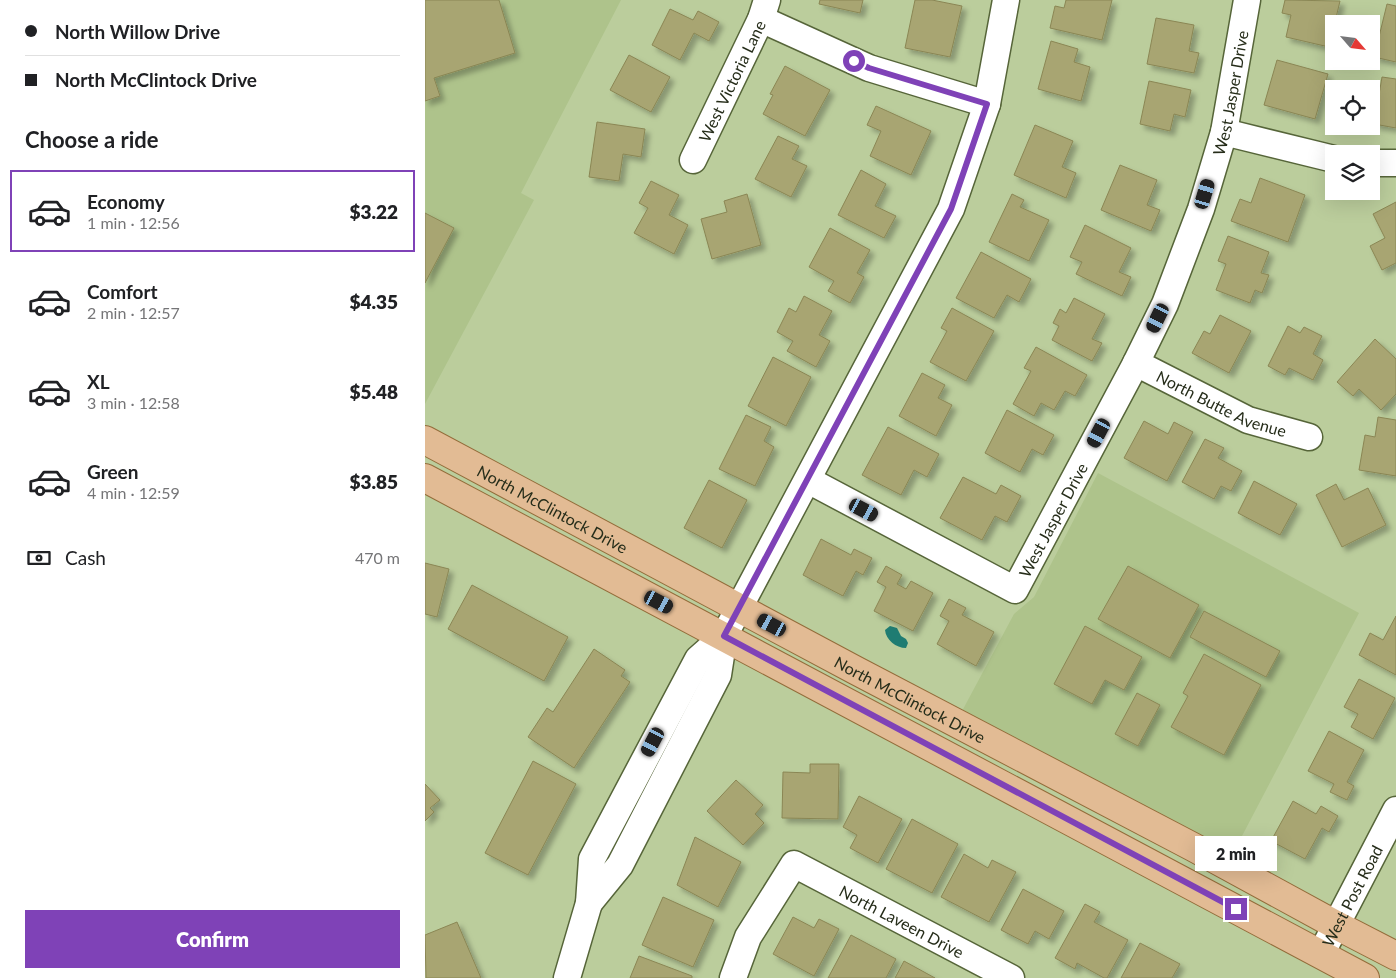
<!DOCTYPE html>
<meta charset="utf-8">
<style>
:root{--surface:#fff;--page:#f2f2f2;--text:#202124;--muted:#757577;--line:#e0e0e0;--accent:#7f42b7}
body{margin:0;font-family:Lato,sans-serif;background:var(--page);color:var(--text);height:100vh;display:flex;flex-direction:column;font-size:19px;white-space:nowrap}
*{box-sizing:border-box;margin:0}
p{font-size:16px;color:var(--muted)}
.icon{flex:none;width:28px;height:28px;fill:none;stroke:currentColor;stroke-width:2;stroke-linecap:round;stroke-linejoin:round}
.map{position:relative;flex:1;overflow:hidden}
.sheet{display:flex;flex-direction:column;background:var(--surface);width:425px}
.sheet>*{flex:none}
.banner{display:grid;align-content:center;height:110px;padding:0 25px;background:var(--surface)}
.needle{width:32px;rotate:118deg}
.buttons{position:absolute;left:900px;top:15px;display:grid;gap:10px}
.buttons a{display:grid;place-items:center;width:55px;height:55px;border-radius:0px;background:var(--surface);box-shadow:0 5px 20px #0002;font-size:25px}
.end{position:absolute;width:22px;height:22px;margin:-11px;border:6px solid #7f42b7;background:#fff;box-shadow:0 0 0 2px #fff}
.from{border-radius:50%}
.bubble{position:absolute;height:35px;border-radius:0px;background:var(--surface);box-shadow:0 5px 20px #0002;font-size:16px;font-weight:800;line-height:35px;text-align:center}
.car{position:absolute;width:15px;height:30px;margin:-15px -8px;border-radius:6px;box-shadow:0 0 4px 1px #0007;background:linear-gradient(#222 24%,#8ab4d8 0 40%,#222 0 76%,#8ab4d8 0 86%,#222 0)}
.banner b{display:flex;align-items:center;gap:18px;height:48px;font-size:19px}
.banner b+b{border-top:1px solid var(--line)}
.banner i{width:12px;height:12px;background:var(--text)}
ul{padding:0;list-style:none}
li{display:flex;align-items:center;gap:15px;height:82px;margin:0 10px 8px;padding:0 15px;border:2px solid transparent;border-radius:0px}
li div{flex:1}
li b{display:block;font-size:19px}
li em{font-style:normal;font-weight:800}
li.selected{border-color:var(--accent)}
li>.icon{width:45px;height:45px;stroke-width:1.5}
h2{padding:0 25px;font-size:22px;line-height:60px}
.pay{display:flex;align-items:center;gap:12px;height:55px;padding:0 25px;font-size:19px}
.pay p{margin-inline-start:auto}
.button{display:flex;gap:10px;margin-top:auto;padding:10px 25px}
.button a{flex:1;height:58px;border-radius:0px;background:var(--accent);color:#fff;font-size:20px;font-weight:800;line-height:58px;text-align:center}
main{display:flex;flex:1;min-height:0}
.map>svg:first-child{display:block}
</style>
<main>
<section class="sheet">
<div class="banner">
<b><i class="from"></i>North Willow Drive</b>
<b><i></i>North McClintock Drive</b>
</div>
<h2>Choose a ride</h2>
<ul>
<li class="selected"><svg class="icon" aria-label="car" viewBox="0 0 24 24"><path d="M5 17H2v-5l4-1 3-4h7l3 4 3 1v5h-3M9 17h6M6 11h13"/><circle cx="7" cy="17" r="2"/><circle cx="17" cy="17" r="2"/></svg><div><b>Economy</b><p>1 min · 12:56</p></div><em>$3.22</em></li>
<li><svg class="icon" aria-label="car" viewBox="0 0 24 24"><path d="M5 17H2v-5l4-1 3-4h7l3 4 3 1v5h-3M9 17h6M6 11h13"/><circle cx="7" cy="17" r="2"/><circle cx="17" cy="17" r="2"/></svg><div><b>Comfort</b><p>2 min · 12:57</p></div><em>$4.35</em></li>
<li><svg class="icon" aria-label="car" viewBox="0 0 24 24"><path d="M5 17H2v-5l4-1 3-4h7l3 4 3 1v5h-3M9 17h6M6 11h13"/><circle cx="7" cy="17" r="2"/><circle cx="17" cy="17" r="2"/></svg><div><b>XL</b><p>3 min · 12:58</p></div><em>$5.48</em></li>
<li><svg class="icon" aria-label="car" viewBox="0 0 24 24"><path d="M5 17H2v-5l4-1 3-4h7l3 4 3 1v5h-3M9 17h6M6 11h13"/><circle cx="7" cy="17" r="2"/><circle cx="17" cy="17" r="2"/></svg><div><b>Green</b><p>4 min · 12:59</p></div><em>$3.85</em></li>
</ul>
<div class="pay"><svg class="icon" aria-label="cash" viewBox="0 0 24 24"><path d="M3 7h18v10H3z"/><circle cx="12" cy="12" r="2"/></svg>Cash<p>470 m</p></div>
<div class="button"><a>Confirm</a></div>
</section>
<div class="map">
<svg width="971" height="978" viewBox="0 0 971 978">
<defs>
<filter id="shadow"><feDropShadow dx="4.5" dy="4.5" stdDeviation="2.5" flood-color="#0004"/></filter>
</defs>
<rect width="100%" height="100%" fill="#bbcd9c"/>
<g fill="#aec38b">
<polygon points="0,0 196,0 96,193 109,200 0,404"/>
<polygon points="673,473 934,613 807,855 536,713 589,614 609,597"/>
</g>
<path fill="#1f7c72" d="M465,626L472,628L476,636L481,639L483,643L481,648C471,648 461,640 460,630Z"/>
<g fill="#a8a572" stroke="#8a8654" filter="url(#shadow)">
<polygon points="0,0 74,0 90,53 9,78 15,96 0,101"/>
<polygon points="395,0 438,0 435,13 394,4"/>
<polygon points="490,0 507,0 537,6 525,57 480,48"/>
<polygon points="641,0 687,0 677,40 625,28 630,6 639,8"/>
<polygon points="860,0 915,1 904,47 861,37 866,15 857,13"/>
<polygon points="962,4 971,6 971,62 949,57"/>
<polygon points="245,9 268,20 273,11 294,22 284,41 269,33 255,60 227,45"/>
<polygon points="731,18 769,25 764,51 774,53 769,73 722,64"/>
<polygon points="626,41 653,49 649,62 665,67 656,101 613,89"/>
<polygon points="204,55 245,77 226,112 185,90"/>
<polygon points="852,60 903,74 890,119 839,105"/>
<polygon points="360,66 405,90 380,136 338,114 348,95 345,94"/>
<polygon points="957,77 971,79 971,128 949,124"/>
<polygon points="724,81 766,90 760,117 749,114 745,131 715,124"/>
<polygon points="451,106 506,131 486,175 445,156 456,131 442,125"/>
<polygon points="172,122 220,129 216,157 198,154 194,181 164,177"/>
<polygon points="610,125 648,141 637,167 651,173 641,198 589,175"/>
<polygon points="353,136 374,146 367,159 382,166 366,197 330,179"/>
<polygon points="695,165 732,180 722,205 735,210 726,231 676,210"/>
<polygon points="436,170 461,184 450,206 471,216 459,238 413,215"/>
<polygon points="835,178 880,195 863,242 806,221 815,199 826,203"/>
<polygon points="226,181 254,195 244,215 263,225 249,254 209,233 223,208 214,203"/>
<polygon points="322,194 336,245 287,259 276,219 302,212 299,201"/>
<polygon points="587,194 599,200 595,207 624,220 604,261 564,242"/>
<polygon points="971,202 971,263 957,270 945,246 960,238 948,214"/>
<polygon points="0,213 29,228 0,283"/>
<polygon points="660,225 706,248 694,272 706,277 697,296 651,274 657,262 645,257"/>
<polygon points="405,228 445,250 432,273 439,277 425,303 403,291 409,281 384,267"/>
<polygon points="803,236 844,252 836,273 844,275 837,293 830,290 825,303 791,290 801,264 793,261"/>
<polygon points="556,252 606,279 594,302 582,295 569,318 531,298"/>
<polygon points="379,296 407,311 394,335 405,341 391,367 362,351 368,341 352,332 364,308 371,312"/>
<polygon points="649,298 680,314 667,339 677,343 667,361 627,340 634,326 628,323 635,309 641,313"/>
<polygon points="527,308 569,331 541,381 505,362 522,331 516,328"/>
<polygon points="795,315 826,331 804,373 767,353 779,331 785,334"/>
<polygon points="863,326 875,333 879,327 897,336 888,354 898,360 888,380 864,368 860,375 843,366"/>
<polygon points="950,339 971,359 971,394 956,410 934,389 928,396 912,382"/>
<polygon points="611,347 662,375 650,396 640,391 629,410 616,403 609,416 588,404 606,371 599,368"/>
<polygon points="348,357 386,377 361,426 323,406"/>
<polygon points="497,373 520,385 513,398 527,405 511,436 474,416"/>
<polygon points="582,410 629,435 618,455 607,449 595,472 560,453"/>
<polygon points="321,415 346,427 339,441 349,447 330,486 294,469"/>
<polygon points="953,417 971,420 971,476 934,470 940,435 950,437"/>
<polygon points="719,421 743,434 749,422 768,432 742,481 699,458"/>
<polygon points="463,427 514,454 502,477 489,470 476,495 437,475"/>
<polygon points="780,439 799,448 793,458 817,471 806,491 796,486 789,499 757,482"/>
<polygon points="538,477 571,494 576,485 596,496 582,522 570,516 557,540 515,518"/>
<polygon points="284,480 322,500 297,548 259,528"/>
<polygon points="829,481 872,504 855,535 813,513"/>
<polygon points="911,484 919,500 943,488 961,525 917,547 891,495"/>
<polygon points="396,539 426,555 429,549 447,558 438,575 431,571 418,596 378,575"/>
<polygon points="0,563 24,569 12,617 0,614"/>
<polygon points="461,566 477,575 472,584 481,589 486,581 508,593 488,631 449,611 461,587 452,582"/>
<polygon points="703,566 774,605 745,658 673,619"/>
<polygon points="47,585 143,637 119,681 23,629"/>
<polygon points="524,599 541,608 537,615 569,632 551,666 512,644 524,621 515,616"/>
<polygon points="779,611 855,651 841,677 765,637"/>
<polygon points="971,616 971,675 934,655 945,633 958,640"/>
<polygon points="660,626 717,657 699,690 680,680 667,704 629,684"/>
<polygon points="169,649 200,670 196,676 205,682 149,768 103,737 122,708 128,712"/>
<polygon points="779,654 836,685 799,755 746,727 763,696 758,693"/>
<polygon points="934,679 970,698 948,739 926,727 933,714 919,707"/>
<polygon points="712,693 735,705 713,746 690,734"/>
<polygon points="904,731 939,750 922,782 929,786 922,800 905,792 909,784 883,771"/>
<polygon points="108,761 151,784 103,875 60,853"/>
<polygon points="385,764 414,764 413,819 357,818 358,772 385,773"/>
<polygon points="311,780 338,805 330,814 339,823 318,845 282,811"/>
<polygon points="0,784 15,800 5,808 9,812 0,821"/>
<polygon points="434,796 477,819 453,863 425,848 432,835 418,827"/>
<polygon points="868,801 891,814 896,806 913,816 904,832 897,828 880,859 846,841"/>
<polygon points="487,819 533,844 507,893 461,869"/>
<polygon points="270,837 316,862 293,907 252,885"/>
<polygon points="539,854 563,868 567,860 591,872 564,922 516,897"/>
<polygon points="598,889 639,911 624,939 610,931 603,944 576,930"/>
<polygon points="238,897 289,920 268,967 217,945"/>
<polygon points="660,904 675,912 669,922 703,940 682,978 679,978 652,963 650,969 630,958"/>
<polygon points="368,917 389,928 394,919 414,929 389,976 348,954"/>
<polygon points="32,922 56,978 1,978 0,935"/>
<polygon points="426,935 471,959 461,978 403,978"/>
<polygon points="715,943 755,964 747,978 696,978"/>
<polygon points="214,956 267,976 267,978 205,978"/>
<polygon points="479,961 510,978 470,978"/>
</g>
<g fill="none" stroke-linecap="round" stroke-linejoin="round">
<g stroke="#566539" stroke-width="29">
<g id="minor">
<polyline points="336,19 444,68 562,104"/>
<polyline points="799,132 909,159"/>
<path id="s1" d="M268,160L336,19L342,0"/>
<polyline points="946,163 971,163"/>
<path id="s2" d="M711,363L823,420L884,437"/>
<path id="s3" d="M383,480L590,590L711,363L740,304L776,209L799,132L822,0"/>
<polyline points="164,903 195,865 293,675 299,636 526,209 562,104 581,0"/>
<path id="s4" d="M896,954L971,810"/>
<polyline points="142,978 164,903 167,859 273,659 299,636"/>
<path id="s5" d="M308,978L323,937L369,864L586,978"/>
</g>
</g>
<g stroke="#936c3a" stroke-width="30">
<g id="major">
<path id="s6" d="M0,440L430,670L768,847L911,925L971,956"/>
<polyline points="0,478 940,978"/>
</g>
</g>
<use href="#minor" stroke="#fff" stroke-width="26"/>
<use href="#major" stroke="#e2bb94" stroke-width="28"/>
</g>
<g fill="none" stroke-linecap="round" stroke-linejoin="round">
<polyline stroke="#7f42b7" stroke-width="6" points="429,61 444,68 562,104 526,209 299,636 811,909"/>
</g>
<g text-anchor="middle" dominant-baseline="central" stroke-width="4" stroke-linejoin="round" paint-order="stroke">
<g font-size="16" fill="#262d1a" stroke="#c7daa9">
<text stroke="none"><textPath href="#s1" startOffset="88">West Victoria Lane</textPath></text>
<text stroke="none"><textPath href="#s3" startOffset="779">West Jasper Drive</textPath></text>
<text stroke="none"><textPath href="#s2" startOffset="95">North Butte Avenue</textPath></text>
<text stroke="none"><textPath href="#s6" startOffset="145">North McClintock Drive</textPath></text>
<text stroke="none"><textPath href="#s3" startOffset="314">West Jasper Drive</textPath></text>
<text stroke="none"><textPath href="#s6" startOffset="550">North McClintock Drive</textPath></text>
<text stroke="none"><textPath href="#s4" startOffset="66">West Post Road</textPath></text>
<text stroke="none"><textPath href="#s5" startOffset="252">North Laveen Drive</textPath></text>
</g>
</g>
</svg>
<div class="buttons">
<a><svg class="needle" viewBox="-14 -14 28 28"><path d="M0-13l5 13h-10z" fill="#e53935"/><path d="M0 13l5-13h-10z" fill="#757577"/></svg></a>
<a><svg class="icon" aria-label="locate" viewBox="0 0 24 24"><circle cx="12" cy="12" r="6"/><path d="M12 2v4M12 18v4M2 12h4M18 12h4"/></svg></a>
<a><svg class="icon" aria-label="layers" viewBox="0 0 24 24"><path d="M12 4l9 5-9 5-9-5zM3 14l9 5 9-5"/></svg></a>
</div>
<i class="end from" style="left:429px;top:61px"></i>
<i class="end" style="left:811px;top:909px"></i>
<div class="bubble" style="left:770px;top:836px;width:82px">2 min</div>
<i class="car" style="left:780px;top:194px;rotate:17deg"></i>
<i class="car" style="left:733px;top:318px;rotate:206deg"></i>
<i class="car" style="left:674px;top:433px;rotate:208deg"></i>
<i class="car" style="left:439px;top:510px;rotate:118deg"></i>
<i class="car" style="left:234px;top:602px;rotate:118deg"></i>
<i class="car" style="left:347px;top:625px;rotate:298deg"></i>
<i class="car" style="left:228px;top:742px;rotate:208deg"></i>
</div>
</main>
